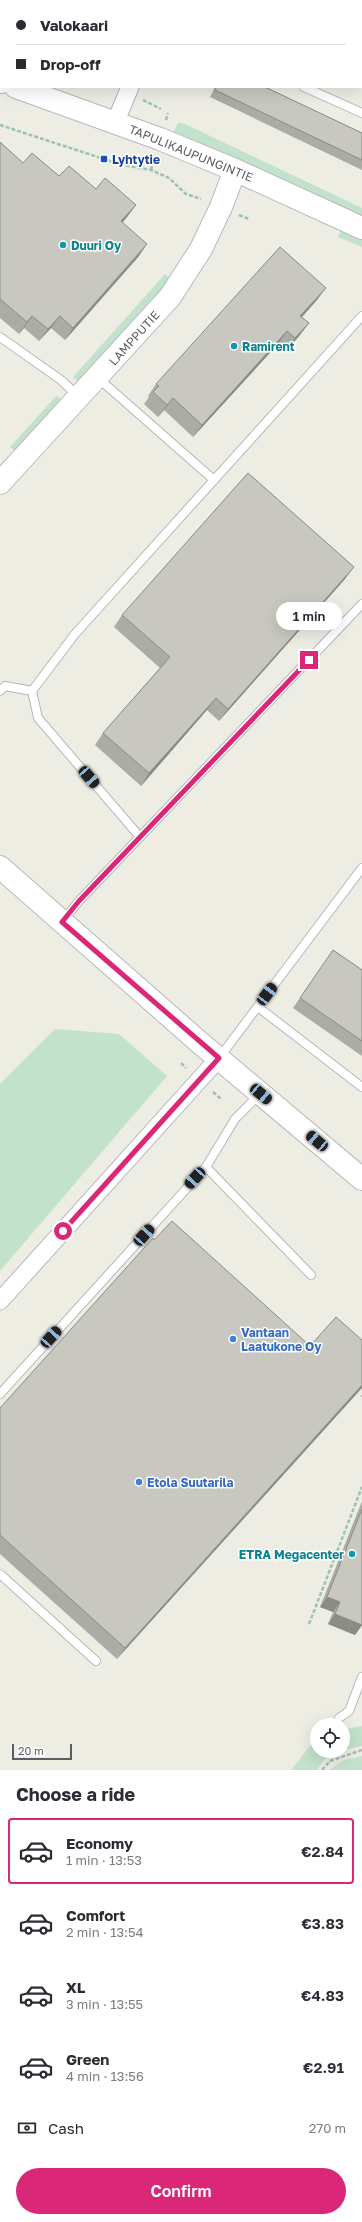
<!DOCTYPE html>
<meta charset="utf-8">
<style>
:root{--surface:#fff;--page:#f2f2f3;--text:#2b2b33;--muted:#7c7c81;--line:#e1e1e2;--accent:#db2777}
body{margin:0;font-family:"Golos Text",sans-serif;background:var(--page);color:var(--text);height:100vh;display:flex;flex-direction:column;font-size:15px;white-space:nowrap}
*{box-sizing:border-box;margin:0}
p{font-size:13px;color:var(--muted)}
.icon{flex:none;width:22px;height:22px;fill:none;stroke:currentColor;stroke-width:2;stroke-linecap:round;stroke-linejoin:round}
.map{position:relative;height:1770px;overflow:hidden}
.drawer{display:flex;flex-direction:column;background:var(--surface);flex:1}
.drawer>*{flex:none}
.top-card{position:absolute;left:0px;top:0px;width:362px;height:88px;box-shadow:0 4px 16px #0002;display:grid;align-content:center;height:88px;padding:0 16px;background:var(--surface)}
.controls{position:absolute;left:310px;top:1718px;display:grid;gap:8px}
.controls a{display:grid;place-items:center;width:40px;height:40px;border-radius:50%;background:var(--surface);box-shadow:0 4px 16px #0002;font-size:20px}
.scale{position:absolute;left:12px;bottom:10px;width:60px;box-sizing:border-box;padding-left:4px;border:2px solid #5c5d63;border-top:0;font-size:11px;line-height:14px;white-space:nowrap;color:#5c5d63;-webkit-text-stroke:3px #fff;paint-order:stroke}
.end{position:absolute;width:18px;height:18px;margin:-9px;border:5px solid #db2777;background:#fff;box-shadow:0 0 0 2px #fff}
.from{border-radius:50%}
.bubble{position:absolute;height:28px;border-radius:14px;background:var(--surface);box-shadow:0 4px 16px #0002;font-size:13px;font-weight:600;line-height:28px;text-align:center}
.car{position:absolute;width:12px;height:24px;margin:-12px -6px;border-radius:5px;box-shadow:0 0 3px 1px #0007;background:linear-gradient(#222 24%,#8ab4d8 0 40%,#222 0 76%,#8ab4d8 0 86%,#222 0)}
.top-card b{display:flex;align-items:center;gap:14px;height:38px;font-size:15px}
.top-card b+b{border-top:1px solid var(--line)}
.top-card i{width:10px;height:10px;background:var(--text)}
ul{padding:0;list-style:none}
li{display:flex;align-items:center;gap:12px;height:66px;margin:0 8px 6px;padding:0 8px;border:2px solid transparent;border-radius:4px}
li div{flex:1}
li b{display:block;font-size:15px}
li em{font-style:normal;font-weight:600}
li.current{border-color:var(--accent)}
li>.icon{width:36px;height:36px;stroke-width:1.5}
h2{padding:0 16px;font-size:18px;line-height:48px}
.pay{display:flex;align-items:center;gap:10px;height:44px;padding:0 16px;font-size:15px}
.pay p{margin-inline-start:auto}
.action{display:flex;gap:8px;margin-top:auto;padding:8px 16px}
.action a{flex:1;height:46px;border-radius:24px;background:var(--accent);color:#fff;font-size:16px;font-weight:600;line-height:46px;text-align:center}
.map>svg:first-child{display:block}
</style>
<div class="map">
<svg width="362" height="1770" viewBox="0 0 362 1770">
<rect width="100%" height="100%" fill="#edede4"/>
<g fill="#c3e2cb">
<polygon points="0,0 154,0 1,1 1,40"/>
<polygon points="178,123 183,123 362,208 362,216 276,176 173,133"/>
<polygon points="341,230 362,240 362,247 338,237"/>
<polygon points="165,274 169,278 158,295 79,382 73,377"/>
<polygon points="57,395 62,401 16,452 10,447"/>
<polygon points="55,1029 119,1034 167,1076 0,1271 0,1084"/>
<polygon points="362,1726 362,1746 343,1750 343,1730"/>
<polygon points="317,1737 317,1751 341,1751 324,1760 317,1770 291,1770"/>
<polygon points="362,1756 362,1770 329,1770 344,1760"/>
</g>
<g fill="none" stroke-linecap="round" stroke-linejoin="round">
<g stroke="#b6b7bd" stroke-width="10">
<g id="lane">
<polyline points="277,1 277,0"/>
<polyline points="304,87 362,113"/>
<polyline points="0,337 61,380 78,396"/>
<polyline points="98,378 214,480"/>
<polyline points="0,691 5,686 32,691"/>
<polyline points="140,837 38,718 32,691 75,634 362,316"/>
<polyline points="63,921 79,901 362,604"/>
<polyline points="258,1007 362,1087"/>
<polyline points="219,1058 362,868"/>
<polyline points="206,1167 311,1275"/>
<polyline points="0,1394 206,1167 235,1119 260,1094"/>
<polyline points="0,1574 96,1661"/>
<polyline points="339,1718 349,1711 362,1677"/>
</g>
</g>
<g stroke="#b6b7bd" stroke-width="19">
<g id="street">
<polyline points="169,1 169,0"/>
<polyline points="115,123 130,87"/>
<polyline points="0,1301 219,1058"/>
</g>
</g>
<g stroke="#b8b8be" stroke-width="24">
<g id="secondary">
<polyline points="0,81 1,82"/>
<polyline points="16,87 160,139 235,170 362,228"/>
<polyline points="0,483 170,297 201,249 221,207 235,170"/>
<polyline points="0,867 199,1042 362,1179"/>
</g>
</g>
<g stroke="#9dc2b1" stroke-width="2.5" stroke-dasharray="4 2" stroke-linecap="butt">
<polyline points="0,47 1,48"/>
<polyline points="143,100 161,109"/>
<polyline points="166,120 168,113"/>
<polyline points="0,125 122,165 151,170 169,178 186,194 201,199"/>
<polyline points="151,170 154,159"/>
<polyline points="239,215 249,219"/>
<polyline points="181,1063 186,1068"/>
<polyline points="213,1092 221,1099"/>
<polyline points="362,1395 362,1397"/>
<polyline points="309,1624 362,1487"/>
<polyline points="322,1770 330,1761 362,1750"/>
</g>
<use href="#lane" stroke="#fff" stroke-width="8"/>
<use href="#street" stroke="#fff" stroke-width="17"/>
<use href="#secondary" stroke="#fff" stroke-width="22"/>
</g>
<g fill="#acaca6">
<polygon points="215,87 265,87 362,133 362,170 210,97"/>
<polygon points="0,142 23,163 59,176 96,189 136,205 127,217 123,222 139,256 65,340 51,328 39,341 24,328 19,334 0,318"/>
<polygon points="317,300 302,317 309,323 300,335 287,350 279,343 193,437 164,410 158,417 144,404 149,397 148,396 156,384"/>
<polygon points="345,579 219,721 207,710 141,786 95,745 103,733 160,668 114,627 122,615"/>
<polygon points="333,950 362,970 362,1056 293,1008"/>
<polygon points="362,1340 117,1659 0,1554 0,1408 310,1346"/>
<polygon points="362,1501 362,1625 355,1635 328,1624 333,1612 320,1607"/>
</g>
<g fill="#8c8c87">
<polygon points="361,78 362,78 362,88 360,87 361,87"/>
<polygon points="136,205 127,217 113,233 121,221"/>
<polygon points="147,244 139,256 65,340 73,328"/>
<polygon points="326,288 317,300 292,328 300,316"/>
<polygon points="32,316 24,328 19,334 27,322"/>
<polygon points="60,316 51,328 39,341 48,329"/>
<polygon points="309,323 300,335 287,350 295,338"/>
<polygon points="287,331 279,343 193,437 202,425"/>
<polygon points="173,398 164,410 158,417 167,405"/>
<polygon points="354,567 345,579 219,721 228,709"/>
<polygon points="216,698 207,710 141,786 149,773"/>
<polygon points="362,1385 362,1388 117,1659 125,1648"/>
<polygon points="327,1597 340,1602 333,1612 320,1607"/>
<polygon points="335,1614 362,1625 355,1635 328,1624"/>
</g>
<g fill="#c8c8c1" stroke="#8c8c87">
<polygon points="226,0 254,0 253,1 225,1"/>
<polygon points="305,0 362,0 362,78 361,78 361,1 305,1"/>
<polygon points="217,87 265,87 362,133 362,160 215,90"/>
<polygon points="0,142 23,163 32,153 59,176 69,166 96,189 105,178 136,205 121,221 147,244 73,328 60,316 48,329 32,316 27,322 0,299"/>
<polygon points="280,247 326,288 300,316 309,323 295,338 287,331 202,425 173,398 167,405 153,392 159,386 156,384"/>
<polygon points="248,473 354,567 228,709 216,698 149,773 103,733 170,657 122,615"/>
<polygon points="333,950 362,970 362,1041 300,998"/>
<polygon points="172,1221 310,1346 336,1317 362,1340 362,1385 125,1648 0,1535 0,1408 153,1238 154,1240"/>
<polygon points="362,1509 362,1625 335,1614 340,1602 327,1597"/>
</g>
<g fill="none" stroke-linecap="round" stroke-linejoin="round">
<polyline stroke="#db2777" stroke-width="5" points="63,1231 219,1058 62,922 79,901 309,660"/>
</g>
<rect fill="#1a4fb4" stroke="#fff" stroke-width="1.5" x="100" y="155" width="8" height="8" rx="2"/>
<g fill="#0f9aa8" stroke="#fff" stroke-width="1.5">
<circle cx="63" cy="245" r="4"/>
<circle cx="234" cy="346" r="4"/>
<circle cx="352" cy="1554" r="4"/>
</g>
<g fill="#3f7fe0" stroke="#fff" stroke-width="1.5">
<circle cx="233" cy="1339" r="4"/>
<circle cx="139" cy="1482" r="4"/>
</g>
<g text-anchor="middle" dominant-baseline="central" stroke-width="3" stroke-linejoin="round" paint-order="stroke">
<g font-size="12" fill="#5c5d63" stroke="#fff">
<text transform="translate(191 153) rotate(22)">TAPULIKAUPUNGINTIE</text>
<text transform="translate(134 338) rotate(-48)">LAMPPUTIE</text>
</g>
<g font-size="12" font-weight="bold" fill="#164399" stroke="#fff" text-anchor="start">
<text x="112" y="159">Lyhtytie</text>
</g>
<g font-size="12" font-weight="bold" fill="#0d838f" stroke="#fff" text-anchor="start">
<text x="71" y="245">Duuri Oy</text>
<text x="242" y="346">Ramirent</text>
<text x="344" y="1554" text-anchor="end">ETRA Megacenter</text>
</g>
<g font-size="12" font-weight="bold" fill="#366cbe" stroke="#fff" text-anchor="start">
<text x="241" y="1332">Vantaan<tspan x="241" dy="14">Laatukone Oy</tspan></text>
<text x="147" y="1482">Etola Suutarila</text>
</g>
</g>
</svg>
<div class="controls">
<a><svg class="icon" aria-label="locate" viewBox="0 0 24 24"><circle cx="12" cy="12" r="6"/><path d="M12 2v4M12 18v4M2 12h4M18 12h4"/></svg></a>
</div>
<div class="scale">20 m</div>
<i class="end from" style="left:63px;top:1231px"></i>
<i class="end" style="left:309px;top:660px"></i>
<div class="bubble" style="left:276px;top:602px;width:66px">1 min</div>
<i class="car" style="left:89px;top:777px;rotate:139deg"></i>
<i class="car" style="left:267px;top:994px;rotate:37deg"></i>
<i class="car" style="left:261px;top:1094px;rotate:130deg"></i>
<i class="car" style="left:317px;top:1141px;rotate:310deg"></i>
<i class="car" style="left:195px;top:1178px;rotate:222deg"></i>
<i class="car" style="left:144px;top:1235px;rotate:42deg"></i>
<i class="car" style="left:51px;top:1337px;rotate:42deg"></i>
<div class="top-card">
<b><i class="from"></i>Valokaari</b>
<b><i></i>Drop-off</b>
</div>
</div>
<section class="drawer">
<h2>Choose a ride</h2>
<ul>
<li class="current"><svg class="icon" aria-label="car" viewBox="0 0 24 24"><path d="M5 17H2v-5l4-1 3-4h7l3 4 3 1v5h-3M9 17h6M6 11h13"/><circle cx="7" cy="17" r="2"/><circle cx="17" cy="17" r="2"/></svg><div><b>Economy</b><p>1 min · 13:53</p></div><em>€2.84</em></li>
<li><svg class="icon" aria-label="car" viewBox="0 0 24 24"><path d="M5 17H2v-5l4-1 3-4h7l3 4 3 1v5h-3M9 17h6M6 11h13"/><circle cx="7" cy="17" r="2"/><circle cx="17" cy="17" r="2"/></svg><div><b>Comfort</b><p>2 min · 13:54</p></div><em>€3.83</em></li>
<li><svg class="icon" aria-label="car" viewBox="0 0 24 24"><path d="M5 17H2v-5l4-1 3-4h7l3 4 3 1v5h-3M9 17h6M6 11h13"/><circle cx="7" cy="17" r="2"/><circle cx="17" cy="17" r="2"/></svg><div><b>XL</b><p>3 min · 13:55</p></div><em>€4.83</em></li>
<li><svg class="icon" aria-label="car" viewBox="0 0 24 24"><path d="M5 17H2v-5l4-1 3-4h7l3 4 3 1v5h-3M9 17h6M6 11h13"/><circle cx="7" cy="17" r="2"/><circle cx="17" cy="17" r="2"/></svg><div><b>Green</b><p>4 min · 13:56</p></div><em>€2.91</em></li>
</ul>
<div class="pay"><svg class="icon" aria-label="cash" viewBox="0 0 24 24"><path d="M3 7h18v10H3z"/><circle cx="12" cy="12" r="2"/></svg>Cash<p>270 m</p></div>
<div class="action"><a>Confirm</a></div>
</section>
